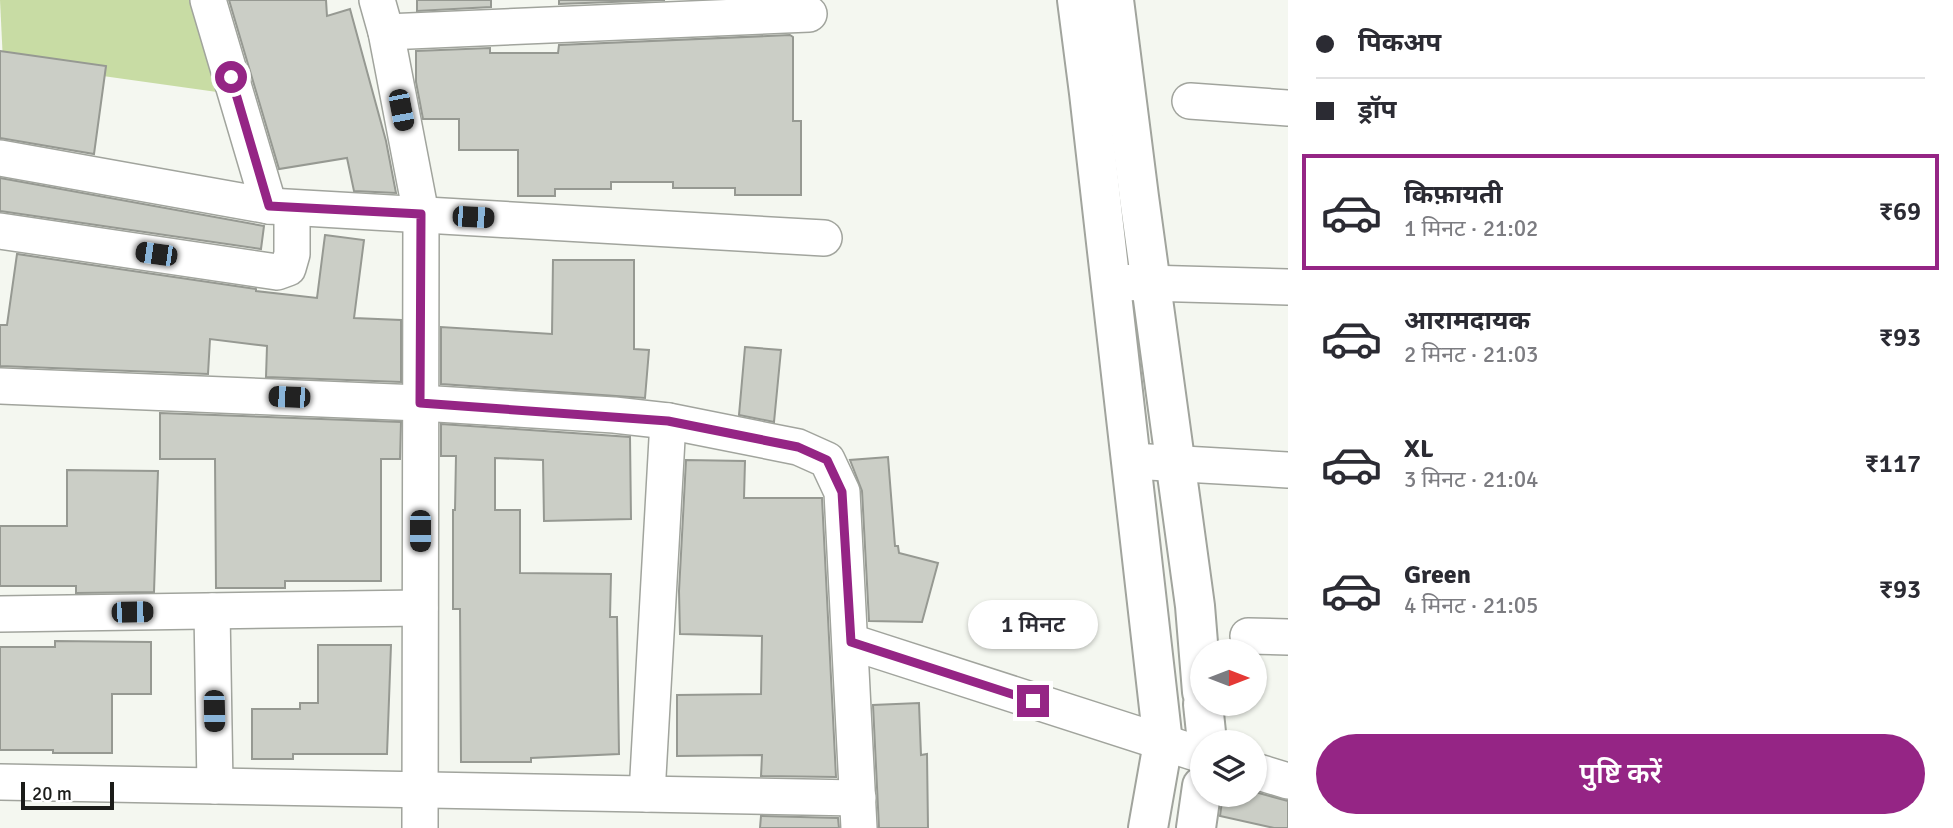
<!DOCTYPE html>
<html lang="hi">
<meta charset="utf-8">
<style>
:root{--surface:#fff;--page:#f2f2f3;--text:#2b2b33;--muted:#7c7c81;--line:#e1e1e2;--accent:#952585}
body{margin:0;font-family:Signika,"Noto Sans Devanagari",sans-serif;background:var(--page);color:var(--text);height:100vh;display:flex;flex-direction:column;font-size:26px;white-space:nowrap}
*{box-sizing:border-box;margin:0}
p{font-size:23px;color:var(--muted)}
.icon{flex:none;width:38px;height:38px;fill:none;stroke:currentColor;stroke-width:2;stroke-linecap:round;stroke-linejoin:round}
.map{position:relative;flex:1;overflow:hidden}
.side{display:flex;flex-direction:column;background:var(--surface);width:665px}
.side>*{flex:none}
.hud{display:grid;align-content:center;height:154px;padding:0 28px;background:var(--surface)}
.needle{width:46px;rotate:90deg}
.controls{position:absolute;left:1190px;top:639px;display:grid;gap:14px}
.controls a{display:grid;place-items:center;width:77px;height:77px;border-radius:50%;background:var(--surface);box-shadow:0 2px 5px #0004;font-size:35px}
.scale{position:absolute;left:21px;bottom:18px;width:93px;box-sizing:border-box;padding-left:7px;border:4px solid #1b1c19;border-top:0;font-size:19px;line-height:24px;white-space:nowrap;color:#1b1c19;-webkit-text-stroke:5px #fff;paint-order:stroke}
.end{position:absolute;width:32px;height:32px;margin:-16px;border:9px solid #952585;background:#fff;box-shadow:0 0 0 4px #fff}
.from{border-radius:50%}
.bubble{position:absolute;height:49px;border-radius:24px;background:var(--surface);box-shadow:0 2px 5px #0004;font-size:23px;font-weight:600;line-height:49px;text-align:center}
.car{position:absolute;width:21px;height:42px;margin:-21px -10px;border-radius:9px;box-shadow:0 0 5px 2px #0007;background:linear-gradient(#222 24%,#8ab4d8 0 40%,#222 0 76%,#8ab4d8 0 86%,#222 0)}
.hud b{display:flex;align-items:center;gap:24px;height:66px;font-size:26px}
.hud b+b{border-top:2px solid var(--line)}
.hud i{width:18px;height:18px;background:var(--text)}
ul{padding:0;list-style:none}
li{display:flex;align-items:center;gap:21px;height:116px;margin:0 14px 10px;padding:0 14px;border:4px solid transparent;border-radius:0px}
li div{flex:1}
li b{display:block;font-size:26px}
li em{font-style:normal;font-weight:600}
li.on{border-color:var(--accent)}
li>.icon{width:63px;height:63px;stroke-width:1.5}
.button{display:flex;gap:14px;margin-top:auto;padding:14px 28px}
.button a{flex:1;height:80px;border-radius:42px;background:var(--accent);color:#fff;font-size:28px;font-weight:600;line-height:80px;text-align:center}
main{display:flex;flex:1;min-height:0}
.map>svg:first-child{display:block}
</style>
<main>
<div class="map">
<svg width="1288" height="828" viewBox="0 0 1288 828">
<rect width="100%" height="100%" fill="#f4f7f0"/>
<polygon fill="#c8dca4" points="0,0 191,0 217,92 3,62"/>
<g fill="#cbcec6" stroke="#969992" stroke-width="2">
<polygon points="229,0 326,0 327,16 350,9 386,141 396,193 354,191 347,158 279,169"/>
<polygon points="417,0 491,0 491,7 417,11"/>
<polygon points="559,0 665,0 559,4"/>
<polygon points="790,35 793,37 793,121 801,121 801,195 735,195 735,188 673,188 673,182 611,182 611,189 555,189 555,196 518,196 518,150 459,150 459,119 423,119 416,82 416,51 490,48 490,53 558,53 559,45"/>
<polygon points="0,51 106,66 94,154 0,138"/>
<polygon points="0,178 264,226 261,249 0,211"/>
<polygon points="325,235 364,240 354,318 401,320 401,382 266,377 267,346 210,339 208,374 0,366 0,325 7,325 17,254 256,289 256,291 317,298"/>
<polygon points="553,260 634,260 634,349 649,350 645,398 441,384 441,327 552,334"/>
<polygon points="745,347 781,350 774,422 739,415"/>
<polygon points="160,413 401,422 400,459 381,459 381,581 285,581 285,588 216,588 215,459 160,459"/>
<polygon points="441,424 630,437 631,519 544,521 543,460 495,458 495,510 520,510 520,573 611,574 610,617 617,617 619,754 531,758 531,762 461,762 460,609 453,609 453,510 455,510 456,456 441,456"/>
<polygon points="888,457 895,546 898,546 899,553 938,563 922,622 869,621 862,491 850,460"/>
<polygon points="686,460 745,461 744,498 822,498 836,777 761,776 762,755 677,756 677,695 761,694 762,636 680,634 679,591"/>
<polygon points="67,470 158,471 154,592 76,593 76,586 0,586 0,526 67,526"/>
<polygon points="55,641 151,642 151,694 112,694 112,753 53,753 53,750 0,750 0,647 55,647"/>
<polygon points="318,645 391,645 387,754 293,754 293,759 252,759 252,709 300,709 300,703 318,703"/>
<polygon points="919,703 921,755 927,754 928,828 879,828 873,705"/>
<polygon points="1255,792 1288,801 1288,828 1274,828 1220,816 1223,794 1255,794"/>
<polygon points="761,816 838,818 839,828 760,828"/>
</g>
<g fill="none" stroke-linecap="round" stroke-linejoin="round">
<g stroke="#a1a49d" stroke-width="38">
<g id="minor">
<polyline points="208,0 269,206"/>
<polyline points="377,0 386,32 421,214 420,828"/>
<polyline points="386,32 809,14"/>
<polyline points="1190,101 1288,108"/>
<polyline points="0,158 269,206 824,238"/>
<polyline points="0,231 277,272 288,268 292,254 292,208"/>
<polyline points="1110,282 1288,287"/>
<polyline points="0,386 420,403 614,415 668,421 798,447 827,460 842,492 859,828"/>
<polyline points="1131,461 1288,470"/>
<polyline points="212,611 215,786"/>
<polyline points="0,614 420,608"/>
<polyline points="1248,636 1288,637"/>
<polyline points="851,642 1202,755"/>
<polyline points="1255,771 1288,781"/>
<polyline points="0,782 858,798"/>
<polyline points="647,794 668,421"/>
</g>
</g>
<g stroke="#a1a49d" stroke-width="42">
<g id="secondary">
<polyline points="1077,0 1089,93 1163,743 1148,828"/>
<polyline points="1114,0 1139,197 1195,606 1202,692"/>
<polyline points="1203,704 1207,742"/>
<polyline points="1196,828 1202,786"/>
</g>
</g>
<use href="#minor" stroke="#fff" stroke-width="35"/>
<use href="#secondary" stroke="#fff" stroke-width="38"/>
</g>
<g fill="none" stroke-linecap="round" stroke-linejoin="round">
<polyline stroke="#952585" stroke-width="9" points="231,77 269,206 421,214 420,403 668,421 798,447 827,460 842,492 851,642 1033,701"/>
</g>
</svg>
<div class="controls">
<a><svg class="needle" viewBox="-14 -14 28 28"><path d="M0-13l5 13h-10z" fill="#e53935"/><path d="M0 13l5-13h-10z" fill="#7c7c81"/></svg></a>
<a><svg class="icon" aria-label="layers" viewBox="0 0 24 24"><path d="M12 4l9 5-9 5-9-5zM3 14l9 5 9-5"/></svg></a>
</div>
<div class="scale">20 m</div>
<i class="end from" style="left:231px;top:77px"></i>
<i class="end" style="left:1033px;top:701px"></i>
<div class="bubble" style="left:968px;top:600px;width:130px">1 मिनट</div>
<i class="car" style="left:401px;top:110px;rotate:169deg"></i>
<i class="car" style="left:473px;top:217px;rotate:93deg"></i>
<i class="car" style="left:156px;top:254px;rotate:278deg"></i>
<i class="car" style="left:289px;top:397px;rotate:272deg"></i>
<i class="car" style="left:420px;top:531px;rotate:180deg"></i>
<i class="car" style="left:132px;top:612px;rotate:89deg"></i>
<i class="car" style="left:214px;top:711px;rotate:179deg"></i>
</div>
<section class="side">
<div class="hud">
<b><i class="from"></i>पिकअप</b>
<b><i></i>ड्रॉप</b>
</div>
<ul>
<li class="on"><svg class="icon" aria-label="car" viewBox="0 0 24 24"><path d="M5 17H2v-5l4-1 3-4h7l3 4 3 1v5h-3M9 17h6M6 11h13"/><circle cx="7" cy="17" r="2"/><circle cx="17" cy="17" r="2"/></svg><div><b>किफ़ायती</b><p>1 मिनट · 21:02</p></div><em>₹69</em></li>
<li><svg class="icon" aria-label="car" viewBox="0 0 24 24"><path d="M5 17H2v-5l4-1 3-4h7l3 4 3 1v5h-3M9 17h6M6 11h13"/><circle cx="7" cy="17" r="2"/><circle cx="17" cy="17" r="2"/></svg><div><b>आरामदायक</b><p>2 मिनट · 21:03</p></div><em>₹93</em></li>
<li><svg class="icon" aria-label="car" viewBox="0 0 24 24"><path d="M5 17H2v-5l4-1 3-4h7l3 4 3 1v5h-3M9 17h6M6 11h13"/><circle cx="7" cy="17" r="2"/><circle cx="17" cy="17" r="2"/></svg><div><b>XL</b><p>3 मिनट · 21:04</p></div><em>₹117</em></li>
<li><svg class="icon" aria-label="car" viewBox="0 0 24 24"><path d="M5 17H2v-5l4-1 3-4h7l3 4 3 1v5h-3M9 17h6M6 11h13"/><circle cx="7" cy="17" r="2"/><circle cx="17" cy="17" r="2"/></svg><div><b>Green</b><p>4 मिनट · 21:05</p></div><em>₹93</em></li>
</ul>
<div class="button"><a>पुष्टि करें</a></div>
</section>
</main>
